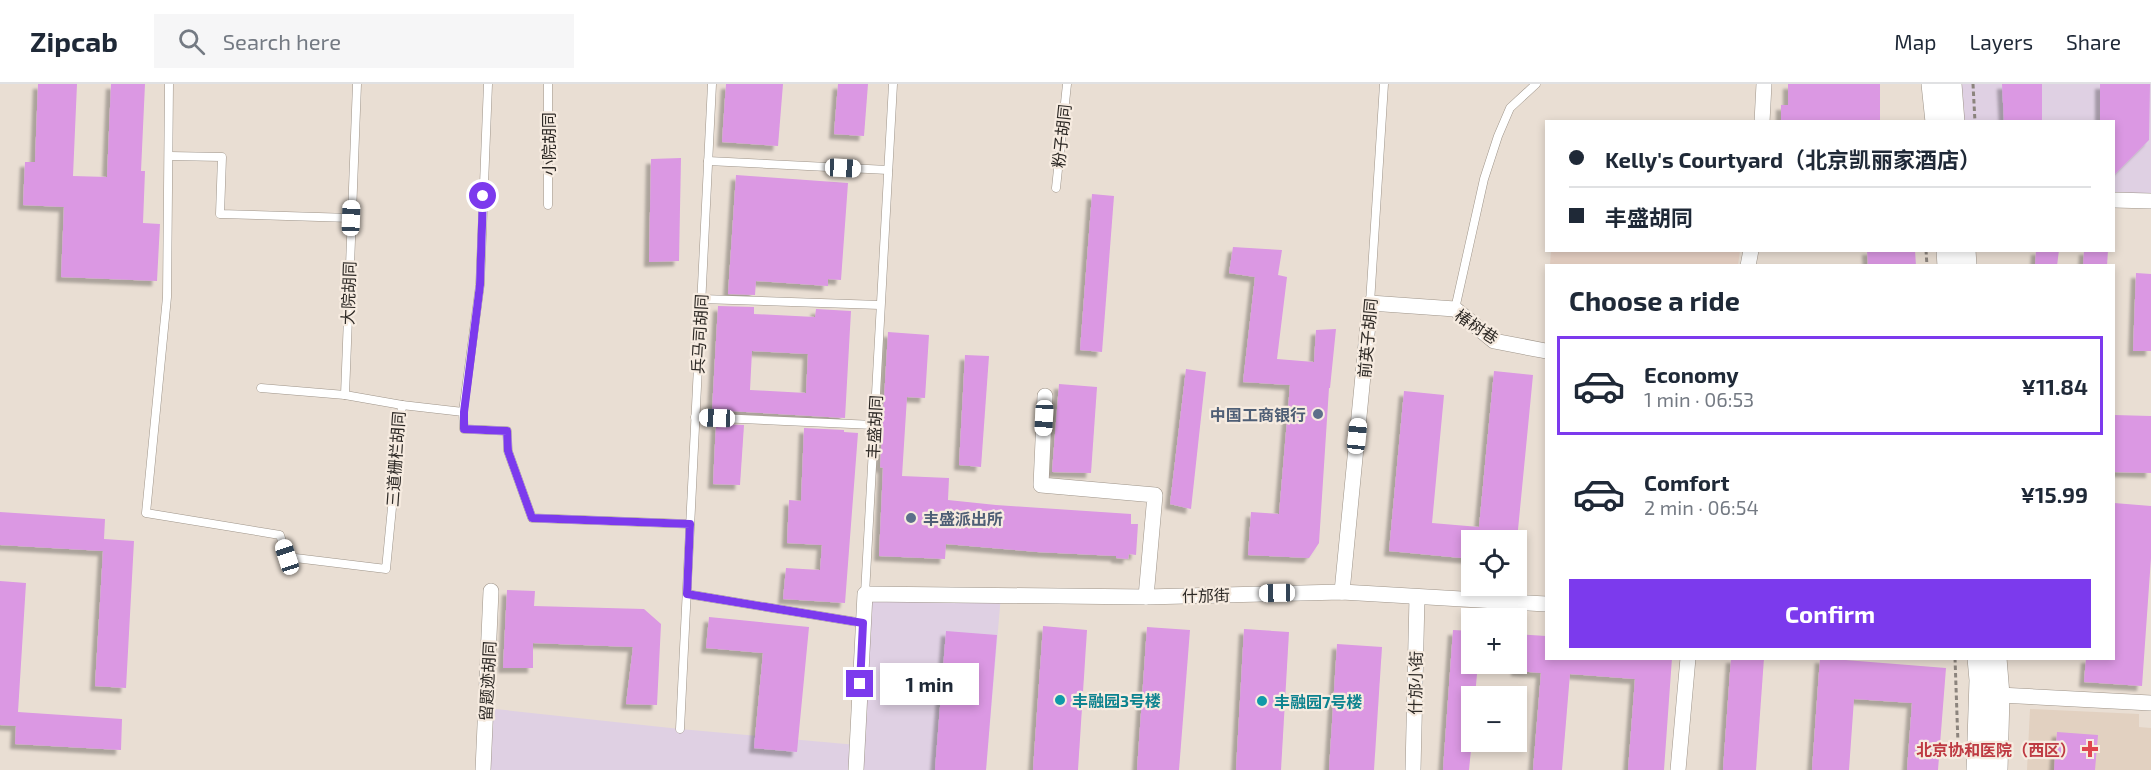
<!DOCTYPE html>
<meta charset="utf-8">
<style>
:root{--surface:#fff;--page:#f6f6f7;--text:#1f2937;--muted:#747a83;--line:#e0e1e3;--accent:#7c3aed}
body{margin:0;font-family:"Exo 2","Noto Sans SC",sans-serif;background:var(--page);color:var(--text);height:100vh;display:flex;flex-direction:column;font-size:22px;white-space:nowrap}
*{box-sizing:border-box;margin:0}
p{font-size:20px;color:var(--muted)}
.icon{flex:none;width:33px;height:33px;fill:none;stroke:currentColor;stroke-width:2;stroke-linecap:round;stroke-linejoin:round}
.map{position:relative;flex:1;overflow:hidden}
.details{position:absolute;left:1545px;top:180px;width:570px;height:396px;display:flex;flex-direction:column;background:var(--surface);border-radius:0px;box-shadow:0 3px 9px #0003}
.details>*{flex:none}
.guide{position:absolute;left:1545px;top:36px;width:570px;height:132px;border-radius:0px;box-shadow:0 3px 9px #0003;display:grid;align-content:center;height:132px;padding:0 24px;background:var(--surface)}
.controls{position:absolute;left:1461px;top:446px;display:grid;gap:12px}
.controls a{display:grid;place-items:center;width:66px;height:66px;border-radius:0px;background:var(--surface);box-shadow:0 3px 9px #0003;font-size:30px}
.end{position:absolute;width:27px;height:27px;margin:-14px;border:8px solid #7c3aed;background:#fff;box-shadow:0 0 0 3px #fff}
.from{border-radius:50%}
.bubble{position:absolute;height:42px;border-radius:0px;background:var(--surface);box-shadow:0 3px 9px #0003;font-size:20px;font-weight:700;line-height:42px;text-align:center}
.car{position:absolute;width:18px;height:36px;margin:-18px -9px;border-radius:8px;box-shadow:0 0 4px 2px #0007;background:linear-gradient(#fff 24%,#345 0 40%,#fff 0 76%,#345 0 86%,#fff 0)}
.guide b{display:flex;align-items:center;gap:21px;height:57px;font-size:22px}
.guide b+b{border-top:2px solid var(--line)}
.guide i{width:15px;height:15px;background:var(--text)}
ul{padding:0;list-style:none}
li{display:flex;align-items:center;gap:18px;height:99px;margin:0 12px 9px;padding:0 12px;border:3px solid transparent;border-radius:0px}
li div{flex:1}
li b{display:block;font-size:22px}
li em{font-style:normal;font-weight:700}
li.on{border-color:var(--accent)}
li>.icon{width:54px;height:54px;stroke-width:1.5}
h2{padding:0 24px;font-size:27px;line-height:72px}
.primary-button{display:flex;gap:12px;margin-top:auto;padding:12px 24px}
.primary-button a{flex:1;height:69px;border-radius:0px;background:var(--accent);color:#fff;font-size:24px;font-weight:700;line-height:69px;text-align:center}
header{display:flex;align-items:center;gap:36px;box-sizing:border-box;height:84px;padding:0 30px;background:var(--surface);border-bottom:2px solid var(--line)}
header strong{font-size:28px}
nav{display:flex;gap:33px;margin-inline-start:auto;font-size:21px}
.search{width:420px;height:54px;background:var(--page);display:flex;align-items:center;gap:15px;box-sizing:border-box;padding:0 21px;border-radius:0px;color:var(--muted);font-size:22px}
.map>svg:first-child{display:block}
</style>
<header>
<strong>Zipcab</strong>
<div class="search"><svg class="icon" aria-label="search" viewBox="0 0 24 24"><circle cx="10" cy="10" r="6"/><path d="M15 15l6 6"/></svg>Search here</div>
<nav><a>Map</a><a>Layers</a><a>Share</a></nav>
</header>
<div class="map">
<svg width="2151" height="686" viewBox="0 0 2151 686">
<defs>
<filter id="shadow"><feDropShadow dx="-5" dy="5" stdDeviation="1.5" flood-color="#0004"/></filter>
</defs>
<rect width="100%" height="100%" fill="#e9ded3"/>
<g fill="#dfd0e3">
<polygon points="1952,0 2151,0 2151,117 2114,116 2114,38 1955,37"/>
<polygon points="865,510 1001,511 986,686 482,686 486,624 680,645 857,661"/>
</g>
<polygon fill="#e2d1c1" points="2030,625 2139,630 2139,643 2151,644 2151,686 2027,686"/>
<polygon fill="#e7d1c4" points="1551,167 1552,166 1740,167 1738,181 1550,181"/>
<g fill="#db98e3" fill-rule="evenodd" filter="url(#shadow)">
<polygon points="38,0 77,0 73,92 107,93 111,0 145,0 141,87 145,87 143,139 160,140 157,197 61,193 64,123 23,121 25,78 35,78"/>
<polygon points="726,0 783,0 778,62 722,58"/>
<polygon points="838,0 868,0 864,52 834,50"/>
<polygon points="1788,0 1880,0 1880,38 1781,38 1781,21 1788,21"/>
<polygon points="2002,0 2042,0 2042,38 2004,38"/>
<polygon points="2100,0 2150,0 2149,56 2114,91 2114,38 2100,38"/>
<polygon points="681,74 679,177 649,178 651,75"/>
<polygon points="736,91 848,99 841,196 828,195 828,202 756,197 755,211 728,210"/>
<polygon points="1092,110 1114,112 1102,268 1080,266"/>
<polygon points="1233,163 1282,166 1278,191 1287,193 1277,275 1314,278 1316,246 1336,245 1330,304 1329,304 1319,459 1309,474 1248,471 1251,428 1279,430 1290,301 1243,298 1255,193 1229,189"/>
<polygon points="1867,166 1915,166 1916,182 1868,182"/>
<polygon points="2036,166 2059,166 2057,182 2035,182"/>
<polygon points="2084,166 2108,166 2107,182 2083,182"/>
<polygon points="2136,189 2151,190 2151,267 2133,267"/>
<path d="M718,222L754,223V230L815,233L816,225L851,227L845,334L712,326ZM752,267L808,270L806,309L750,306Z"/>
<polygon points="888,248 929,251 925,314 907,313 902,392 949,394 948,416 996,421 1131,430 1131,440 1138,440 1136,471 1129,470 1128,475 1116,474 1116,472 1037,468 946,460 945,475 879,472 883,384 880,383"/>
<polygon points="965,271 989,272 981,383 959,381"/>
<polygon points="1186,285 1206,288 1191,425 1170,420"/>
<polygon points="1494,287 1533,291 1517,456 1472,456 1472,475 1389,467 1404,307 1444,311 1432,439 1479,443"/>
<polygon points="1059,300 1097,303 1091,389 1052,388"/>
<polygon points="2114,331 2151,332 2151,389 2114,388"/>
<polygon points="716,340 744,341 740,401 713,400"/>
<polygon points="804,344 844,346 844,348 858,349 845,519 783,515 786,484 820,486 822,461 787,459 789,416 801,417"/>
<polygon points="2114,419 2151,422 2151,474 2142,602 2084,598 2086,574 2114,574"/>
<polygon points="0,428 105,435 104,455 134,457 126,604 95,602 103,467 0,461"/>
<polygon points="0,497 26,499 18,628 122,635 121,666 15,660 16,642 0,641"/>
<polygon points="507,506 535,507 534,522 644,525 661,540 657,621 626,620 633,563 533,559 533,584 503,584"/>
<polygon points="709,533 809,543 797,668 754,664 763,569 706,564"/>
<polygon points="1043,542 1087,546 1078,686 1033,686"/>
<polygon points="1147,543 1190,546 1179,686 1137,686"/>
<polygon points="1244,545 1289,548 1281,686 1236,686"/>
<polygon points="1453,546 1472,547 1472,579 1478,579 1475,612 1472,612 1472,656 1469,686 1443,686"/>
<polygon points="946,547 997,551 986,686 935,686"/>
<polygon points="1516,550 1546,552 1546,574 1672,574 1664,686 1628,686 1635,595 1570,590 1562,686 1533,686 1541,589 1516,587"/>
<polygon points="1337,560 1382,563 1374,686 1329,686"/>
<polygon points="1731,574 1764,574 1756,686 1723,686"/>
<polygon points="1820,574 1946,584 1938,686 1907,686 1912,619 1854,615 1849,686 1812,686"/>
<polygon points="2057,648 2098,651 2095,686 2054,686"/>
</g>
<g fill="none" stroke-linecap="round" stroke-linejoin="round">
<g stroke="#9e9489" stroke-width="9">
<g id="lane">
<polyline points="169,0 167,213 146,429 280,451 287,473 386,485 402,321 345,311 261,304"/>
<polyline points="170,72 222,73 220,130 351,134"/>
<polyline points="708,77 888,86"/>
<polyline points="1056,104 1067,0"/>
<polyline points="548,121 548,0"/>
<polyline points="701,215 880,221"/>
<polyline points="1370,219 1384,0"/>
<polyline points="1455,225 1484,95 1498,52 1510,24 1536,0"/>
<polyline points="345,311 357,0"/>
<polyline points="402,321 463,328 464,345 507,347 508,367 532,434 690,440"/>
<polyline points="463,328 480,201 488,0"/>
<polyline points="695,333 874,341"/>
<polyline points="687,510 863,539"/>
<polyline points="865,510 893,0"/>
<polyline points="680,645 712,0"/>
</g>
</g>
<g stroke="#9e9489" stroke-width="16">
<g id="street">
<polyline points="1762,38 1764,0"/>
<polyline points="2114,116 2151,117"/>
<polyline points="1748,182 1751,166"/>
<polyline points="1045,312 1041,401 1155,411 1146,513"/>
<polyline points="1342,508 1370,219 1455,225 1494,257 1546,267"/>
<polyline points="1999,611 2151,619"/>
<polyline points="483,686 491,507"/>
<polyline points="856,686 865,510 1146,513 1342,508 1546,520"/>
<polyline points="1413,686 1417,513"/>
<polyline points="1678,686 1688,574"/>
</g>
</g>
<g stroke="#9e9489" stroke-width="22">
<g id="secondary">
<polyline points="1932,0 1936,38"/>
<polyline points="1951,0 1954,38"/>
<polyline points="1947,166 1948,182"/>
<polyline points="1965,166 1966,182"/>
<polyline points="1996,574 1999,611 1997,686"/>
<polyline points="1977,686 1980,596 1978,574"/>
</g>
</g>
<g stroke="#8c847d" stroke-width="3" stroke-dasharray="4.5 3" stroke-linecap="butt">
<polyline points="1973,0 1975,38"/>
<polyline points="1926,166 1927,182"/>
<polyline points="1955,574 1958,660"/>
</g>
<use href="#lane" stroke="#fff" stroke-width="8"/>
<use href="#street" stroke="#fff" stroke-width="15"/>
<use href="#secondary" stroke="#fff" stroke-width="21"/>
</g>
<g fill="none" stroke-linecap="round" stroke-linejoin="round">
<polyline stroke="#7c3aed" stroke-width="8" points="483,112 480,201 464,328 464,345 507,347 508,367 532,434 690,440 687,510 863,539 860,600"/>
</g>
<g fill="#5c6f8a" stroke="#f6ebe0" stroke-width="2">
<circle cx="1318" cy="330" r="6"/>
<circle cx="911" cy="434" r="6"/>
</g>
<g fill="#0f9aa8" stroke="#f6ebe0" stroke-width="2">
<circle cx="1060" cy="616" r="6"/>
<circle cx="1262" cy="617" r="6"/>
</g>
<path fill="#e0444e" stroke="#f6ebe0" stroke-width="2" d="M2087 656h6v6h6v6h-6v6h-6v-6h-6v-6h6z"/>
<g text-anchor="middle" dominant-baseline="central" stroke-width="4.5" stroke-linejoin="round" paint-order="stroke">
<g font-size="16" fill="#2d2925" stroke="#f6ebe0">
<text transform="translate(1061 52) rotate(-84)">粉子胡同</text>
<text transform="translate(548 60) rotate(-90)">小院胡同</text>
<text transform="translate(348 209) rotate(-88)">大院胡同</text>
<text transform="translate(1477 242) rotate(34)">椿树巷</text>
<text transform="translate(699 250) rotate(-87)">兵马司胡同</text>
<text transform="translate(1367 254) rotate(-85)">前英子胡同</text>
<text transform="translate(874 343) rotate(-87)">丰盛胡同</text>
<text transform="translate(395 375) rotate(-86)">三道栅栏胡同</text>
<text transform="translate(1206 511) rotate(-1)">什邡街</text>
<text transform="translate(487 597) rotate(-87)">留题迹胡同</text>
<text transform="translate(1415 599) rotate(-89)">什邡小街</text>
</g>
<g font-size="16" font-weight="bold" fill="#4e5e75" stroke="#f6ebe0" text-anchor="end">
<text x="1306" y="330">中国工商银行</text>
<text x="923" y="434" text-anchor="start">丰盛派出所</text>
</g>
<g font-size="16" font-weight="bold" fill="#0d838f" stroke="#f6ebe0" text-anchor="start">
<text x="1072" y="616">丰融园3号楼</text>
<text x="1274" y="617">丰融园7号楼</text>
</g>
<g font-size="16" font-weight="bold" fill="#be3a42" stroke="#f6ebe0" text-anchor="end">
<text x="2076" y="665">北京协和医院（西区）</text>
</g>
</g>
</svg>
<div class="controls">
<a><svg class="icon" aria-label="locate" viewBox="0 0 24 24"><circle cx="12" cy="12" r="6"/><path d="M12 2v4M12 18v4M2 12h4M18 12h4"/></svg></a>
<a>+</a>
<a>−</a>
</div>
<i class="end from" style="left:483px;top:112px"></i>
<i class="end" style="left:860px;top:600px"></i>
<div class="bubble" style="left:880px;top:579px;width:99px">1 min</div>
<i class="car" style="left:843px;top:84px;rotate:93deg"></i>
<i class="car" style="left:351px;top:134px;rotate:2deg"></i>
<i class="car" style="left:717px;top:334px;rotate:272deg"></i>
<i class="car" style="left:1044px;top:334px;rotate:183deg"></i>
<i class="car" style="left:1357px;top:352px;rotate:6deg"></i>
<i class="car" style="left:287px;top:473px;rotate:342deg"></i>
<i class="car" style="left:1277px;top:509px;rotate:269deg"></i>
<div class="guide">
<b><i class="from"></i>Kelly's Courtyard（北京凯丽家酒店）</b>
<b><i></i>丰盛胡同</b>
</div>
<section class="details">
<h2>Choose a ride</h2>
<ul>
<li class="on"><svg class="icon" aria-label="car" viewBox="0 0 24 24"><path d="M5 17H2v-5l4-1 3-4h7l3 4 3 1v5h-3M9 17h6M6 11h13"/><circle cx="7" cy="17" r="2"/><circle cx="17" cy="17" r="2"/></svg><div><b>Economy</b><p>1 min · 06:53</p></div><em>¥11.84</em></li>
<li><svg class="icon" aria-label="car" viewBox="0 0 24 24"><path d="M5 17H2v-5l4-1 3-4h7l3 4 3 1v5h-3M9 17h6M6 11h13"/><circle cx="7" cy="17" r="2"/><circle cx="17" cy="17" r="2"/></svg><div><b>Comfort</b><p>2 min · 06:54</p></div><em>¥15.99</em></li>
</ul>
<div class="primary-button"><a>Confirm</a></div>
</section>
</div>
